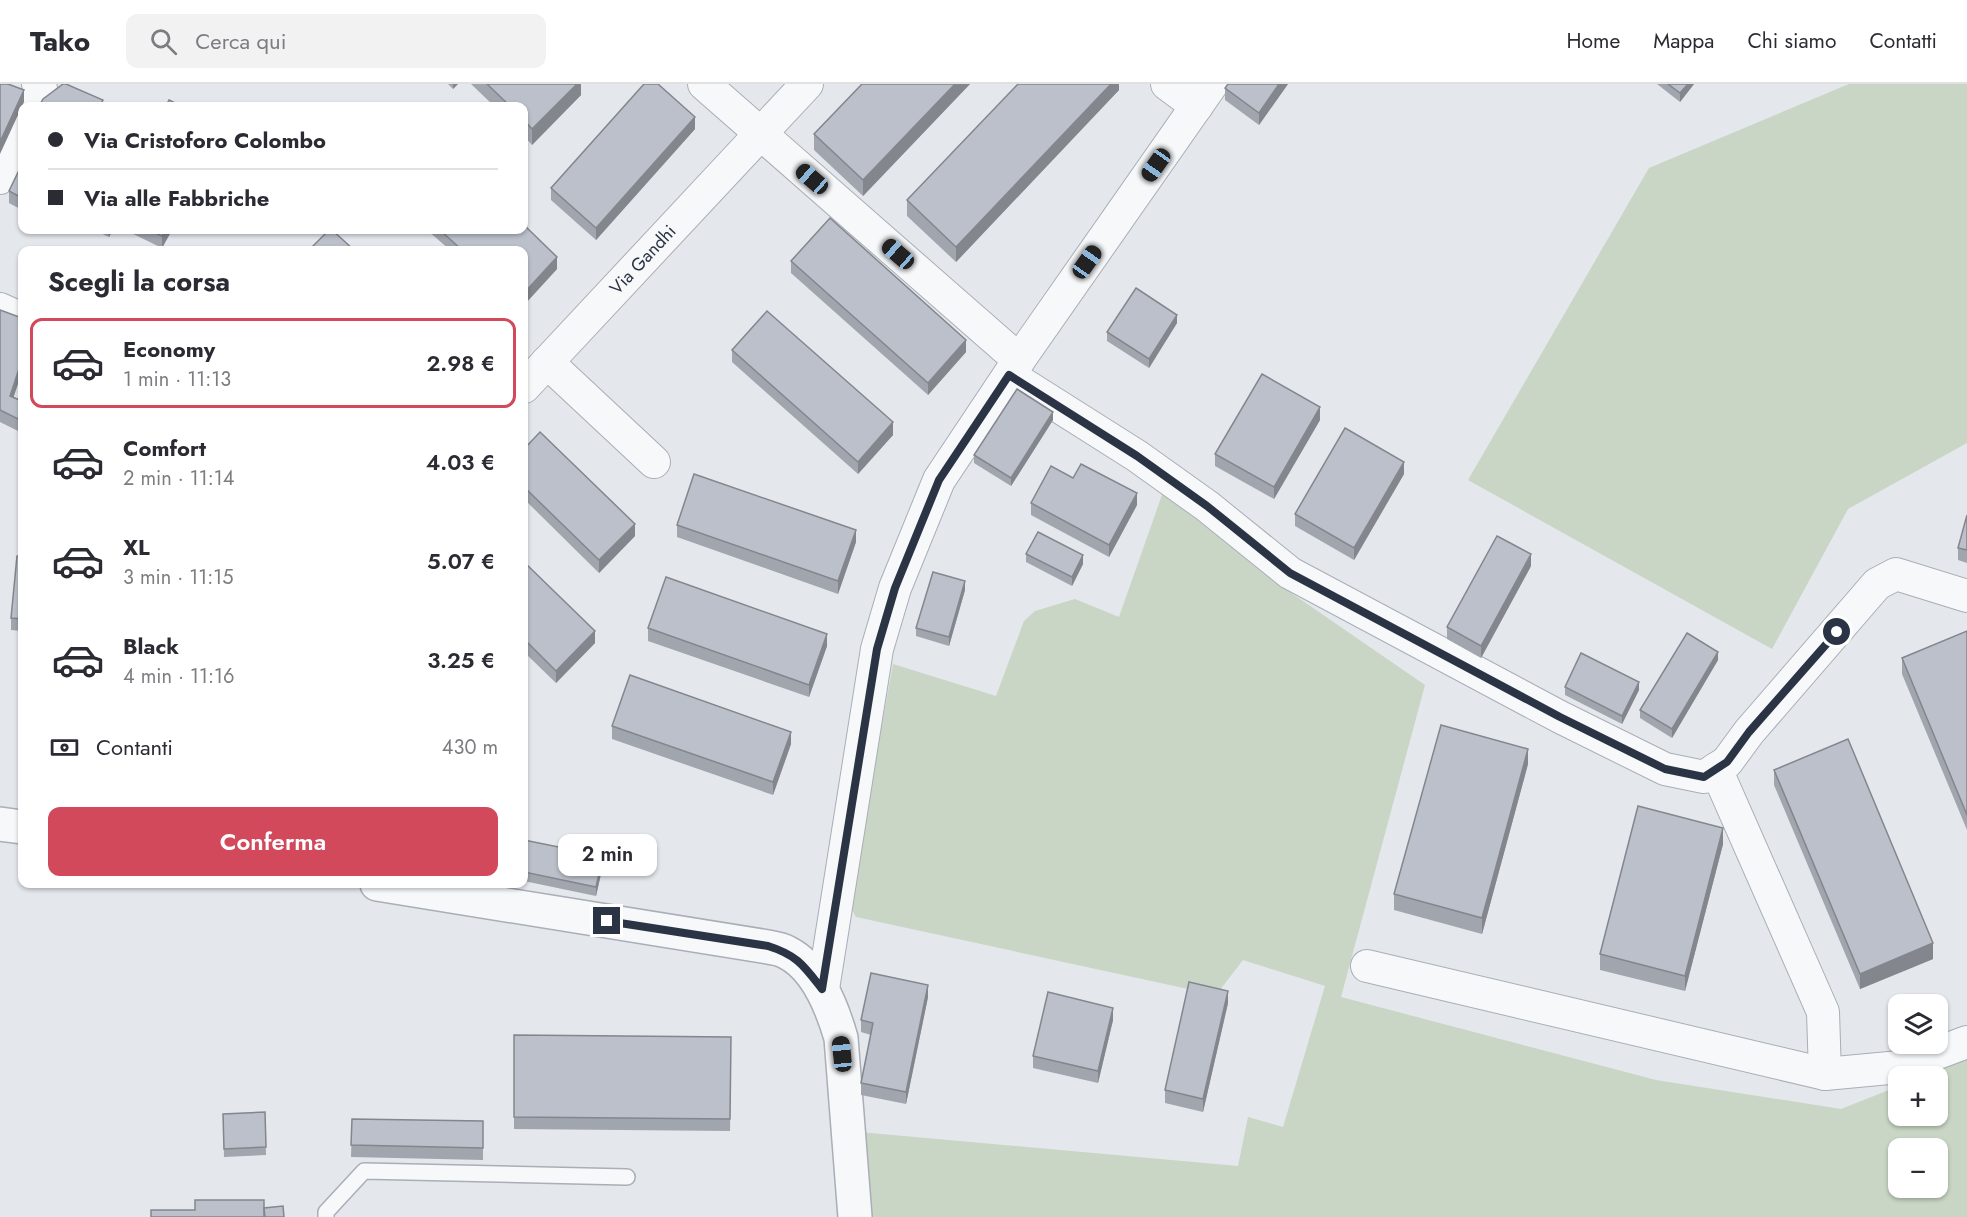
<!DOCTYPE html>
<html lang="it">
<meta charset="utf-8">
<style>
:root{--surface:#fff;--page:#f2f2f3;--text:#2b2b33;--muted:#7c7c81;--line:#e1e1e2;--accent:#d1495b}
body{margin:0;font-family:Jost,sans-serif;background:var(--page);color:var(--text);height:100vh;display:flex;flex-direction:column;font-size:22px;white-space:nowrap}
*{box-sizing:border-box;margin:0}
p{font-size:20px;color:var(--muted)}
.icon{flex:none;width:33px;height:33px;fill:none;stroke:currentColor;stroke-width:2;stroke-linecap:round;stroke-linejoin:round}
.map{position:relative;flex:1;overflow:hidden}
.side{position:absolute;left:18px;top:162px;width:510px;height:642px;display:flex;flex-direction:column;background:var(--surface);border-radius:12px;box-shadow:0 2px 4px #0004}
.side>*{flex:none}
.guide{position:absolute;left:18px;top:18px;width:510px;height:132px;border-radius:12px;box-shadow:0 2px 4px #0004;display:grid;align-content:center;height:132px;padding:0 30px;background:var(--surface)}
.tools{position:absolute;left:1888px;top:910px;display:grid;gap:12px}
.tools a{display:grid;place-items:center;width:60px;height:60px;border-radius:12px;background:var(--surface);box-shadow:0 2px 4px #0004;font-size:30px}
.end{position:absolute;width:27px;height:27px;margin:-14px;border:8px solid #2b3445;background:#fff;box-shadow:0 0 0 3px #fff}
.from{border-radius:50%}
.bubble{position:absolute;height:42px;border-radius:12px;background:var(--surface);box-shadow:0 2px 4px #0004;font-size:20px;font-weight:600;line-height:42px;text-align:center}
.car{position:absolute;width:18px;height:36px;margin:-18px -9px;border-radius:8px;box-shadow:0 0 4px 2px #0007;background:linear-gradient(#222 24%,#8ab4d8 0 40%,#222 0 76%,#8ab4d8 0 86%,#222 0)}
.guide b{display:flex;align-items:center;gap:21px;height:57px;font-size:22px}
.guide b+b{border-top:2px solid var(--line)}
.guide i{width:15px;height:15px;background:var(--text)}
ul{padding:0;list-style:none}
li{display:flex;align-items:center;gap:18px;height:90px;margin:0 12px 9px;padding:0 18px;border:3px solid transparent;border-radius:12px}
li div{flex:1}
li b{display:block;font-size:22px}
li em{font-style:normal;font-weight:600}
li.current{border-color:var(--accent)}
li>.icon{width:54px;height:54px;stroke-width:1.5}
h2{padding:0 30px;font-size:27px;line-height:72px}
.pay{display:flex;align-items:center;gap:15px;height:66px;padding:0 30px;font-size:22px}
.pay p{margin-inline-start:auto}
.primary-button{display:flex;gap:12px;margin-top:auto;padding:12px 30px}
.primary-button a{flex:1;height:69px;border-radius:12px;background:var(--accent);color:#fff;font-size:24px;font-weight:600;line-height:69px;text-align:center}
header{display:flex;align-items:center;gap:36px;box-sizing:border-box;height:84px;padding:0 30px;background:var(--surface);border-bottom:2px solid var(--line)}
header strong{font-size:28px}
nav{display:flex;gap:33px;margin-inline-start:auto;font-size:21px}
.search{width:420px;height:54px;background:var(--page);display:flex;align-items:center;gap:15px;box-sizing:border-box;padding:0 21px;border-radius:12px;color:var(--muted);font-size:22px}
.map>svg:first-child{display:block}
</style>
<header>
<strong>Tako</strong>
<div class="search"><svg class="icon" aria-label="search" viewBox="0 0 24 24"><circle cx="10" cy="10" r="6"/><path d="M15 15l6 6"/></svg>Cerca qui</div>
<nav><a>Home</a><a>Mappa</a><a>Chi siamo</a><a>Contatti</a></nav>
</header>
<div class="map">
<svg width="1967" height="1133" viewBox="0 0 1967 1133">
<rect width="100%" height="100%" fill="#e4e7ec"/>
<g fill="#c9d6c5" fill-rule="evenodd">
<polygon points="1849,0 1967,0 1967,359 1848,425 1772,565 1468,396 1649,84"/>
<path d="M1163,408L1271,495L1425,601L1341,913L1656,996L1841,1025L1899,1002V1032H1938V993H1922L1967,975V1133H866L859,1048L1238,1082L1248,1033L1283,1043L1325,902L1243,876L1216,911L856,833L849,821L893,580L996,612L1024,537L1035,527L1075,515L1119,533ZM1899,1065H1938V1104H1899Z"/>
</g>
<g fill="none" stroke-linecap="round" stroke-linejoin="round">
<g stroke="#a9aeb7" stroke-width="18">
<polyline id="service" points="326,1133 326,1128 364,1087 627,1093"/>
</g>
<g stroke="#a9aeb7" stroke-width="34">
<g id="minor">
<polyline points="704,0 1019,276"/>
<polyline points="1167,0 1197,22"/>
<polyline points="33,22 41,5 38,0"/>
<polyline points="0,94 22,45"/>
<polyline points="0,225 22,235"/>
<polyline points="547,278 654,378"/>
<polyline points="1009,291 1137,372 1207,422 1290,489 1560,633 1665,685 1704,693 1727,678 1749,648 1877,500 1896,490 1967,512"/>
<path id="s1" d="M524,303L807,0"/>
<polyline points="1716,685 1823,928 1825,990"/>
<polyline points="1367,882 1825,990 1900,983 1967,958"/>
<polyline points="823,905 877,565 895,504 939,396 1019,276 1212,0"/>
</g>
</g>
<g stroke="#a9aeb7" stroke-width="36">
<g id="tertiary">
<polyline points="0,740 22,743"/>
<path d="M377,800L768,863C774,864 781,865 786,868C817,883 832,923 841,954L855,1133"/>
</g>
</g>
<use href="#service" stroke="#f7f8fa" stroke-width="15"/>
<use href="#minor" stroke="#f7f8fa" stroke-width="32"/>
<use href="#tertiary" stroke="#f7f8fa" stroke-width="33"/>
</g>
<g fill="#a1a5ae">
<polygon points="448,0 458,0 453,5"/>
<polygon points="471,0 581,0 581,11 532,61 524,52 524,22 494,22"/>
<polygon points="862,0 970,0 863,112 814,66 814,50"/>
<polygon points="1119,0 1119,6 956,178 907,132 907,116"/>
<polygon points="1228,0 1288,0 1259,41 1225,16 1225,4"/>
<polygon points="1657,0 1694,0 1680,18"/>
<polygon points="695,45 596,156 551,116 551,104"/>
<polygon points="22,80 22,126 9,119 9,107"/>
<polygon points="94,146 113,146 109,153"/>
<polygon points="125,146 172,146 162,164"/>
<polygon points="427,146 524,146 557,185 524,221 524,166 450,166"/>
<polygon points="791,177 966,268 928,311 791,189"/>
<polygon points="0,226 14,313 22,317 22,349 0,338"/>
<polygon points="1177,239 1149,284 1107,257 1107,248"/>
<polygon points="732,266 893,351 858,390 732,278"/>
<polygon points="1053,336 1011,402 974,379 974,371"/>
<polygon points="1320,336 1274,415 1215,382 1215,370"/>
<polygon points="524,365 635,452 599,489 524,415"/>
<polygon points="1404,390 1354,476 1295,442 1295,430"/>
<polygon points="1073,394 1137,421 1109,473 1031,431 1031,419"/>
<polygon points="1967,431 1967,479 1958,476 1958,464"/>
<polygon points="677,441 856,458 838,510 677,453"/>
<polygon points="1026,470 1083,480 1072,502 1026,478"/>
<polygon points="22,472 22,547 11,546 11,534"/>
<polygon points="524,478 595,559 556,599 524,568"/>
<polygon points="1531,482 1481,574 1447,555 1447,543"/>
<polygon points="965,506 949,562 916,552 916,544"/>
<polygon points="648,544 827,562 809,613 648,557"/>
<polygon points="1967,547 1967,746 1902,590 1902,574"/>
<polygon points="1718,576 1672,654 1640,634 1640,626"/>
<polygon points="1565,603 1639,606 1622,640 1565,611"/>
<polygon points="612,642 791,660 773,711 612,655"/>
<polygon points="1528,680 1482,850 1394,826 1394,810"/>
<polygon points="1774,686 1933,875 1860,905 1774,701"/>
<polygon points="524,756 603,781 596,812 524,797"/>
<polygon points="1723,760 1685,907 1600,886 1600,870"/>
<polygon points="928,913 906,1020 861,1011 861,999 871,951 861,948 861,936"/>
<polygon points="1228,919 1203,1028 1165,1019 1165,1006"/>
<polygon points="1113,936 1098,999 1033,984 1033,972"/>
<polygon points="514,951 731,953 730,1047 514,1045"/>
<polygon points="265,1028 266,1071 224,1073 223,1030"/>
<polygon points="352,1035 483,1037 483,1076 351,1073"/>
</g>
<g fill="#83868d">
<polygon points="453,0 458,0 453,5"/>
<polygon points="577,0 581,0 581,11 532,61 532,45"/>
<polygon points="955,0 970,0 863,112 863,96"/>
<polygon points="1111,0 1119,0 1119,6 956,178 956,163"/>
<polygon points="1279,0 1288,0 1259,41 1259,29"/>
<polygon points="1688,0 1694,0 1680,18 1680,9"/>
<polygon points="24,6 24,18 0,70 0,58"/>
<polygon points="695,33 695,45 596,156 596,144"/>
<polygon points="109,146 113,146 109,153"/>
<polygon points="165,146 172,146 162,164 162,152"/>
<polygon points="557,173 557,185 524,221 524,209"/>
<polygon points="1177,231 1177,239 1149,284 1149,275"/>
<polygon points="966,256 966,268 928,311 928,299"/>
<polygon points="22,276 22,288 10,324 10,312"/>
<polygon points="1320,323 1320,336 1274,415 1274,403"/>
<polygon points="1053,328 1053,336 1011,402 1011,394"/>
<polygon points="893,338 893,351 858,390 858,378"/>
<polygon points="1404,378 1404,390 1354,476 1354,464"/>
<polygon points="1137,409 1137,421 1109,473 1109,461"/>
<polygon points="635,440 635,452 599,489 599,476"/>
<polygon points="856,446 856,458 838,510 838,497"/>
<polygon points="1531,470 1531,482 1481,574 1481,562"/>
<polygon points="1083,471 1083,480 1072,502 1072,493"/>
<polygon points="965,497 965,506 949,562 949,553"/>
<polygon points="595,547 595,559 556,599 556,587"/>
<polygon points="827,550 827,562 809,613 809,601"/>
<polygon points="1718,568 1718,576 1672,654 1672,645"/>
<polygon points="1639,598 1639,606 1622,640 1622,632"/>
<polygon points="791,648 791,660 773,711 773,698"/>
<polygon points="1528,665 1528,680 1482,850 1482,834"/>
<polygon points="1723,744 1723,760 1685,907 1685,892"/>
<polygon points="603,772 603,781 596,812 596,803"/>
<polygon points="1933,859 1933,875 1860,905 1860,890"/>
<polygon points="928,901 928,913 906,1020 906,1008"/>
<polygon points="1228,907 1228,919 1203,1028 1203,1015"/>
<polygon points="1113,924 1113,936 1098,999 1098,987"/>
</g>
<g fill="#bbc0ca" stroke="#83868d" stroke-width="1.5">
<polygon points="0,0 8,0 24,6 0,58"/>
<polygon points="63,0 66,0 103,16 100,22 39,22 43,15"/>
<polygon points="487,0 577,0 532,45 524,36 524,22 510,22"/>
<polygon points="644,0 658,0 695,33 596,144 551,104"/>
<polygon points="862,0 955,0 863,96 814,50"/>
<polygon points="1018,0 1111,0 956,163 907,116"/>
<polygon points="1228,0 1279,0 1259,29 1225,4"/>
<polygon points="1668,0 1688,0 1680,9"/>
<polygon points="169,16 181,22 166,22"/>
<polygon points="22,80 22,114 9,107"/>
<polygon points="830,134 966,256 928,299 791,177"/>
<polygon points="524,141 557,173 524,209 524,166 462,166 440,146 524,146"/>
<polygon points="149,146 165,146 162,152"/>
<polygon points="329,146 332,146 354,166 309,166"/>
<polygon points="1136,204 1177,231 1149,275 1107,248"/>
<polygon points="0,226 22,234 22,276 10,312 22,317 22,337 0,326"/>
<polygon points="767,227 893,338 858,378 732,266"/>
<polygon points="1262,290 1320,323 1274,403 1215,370"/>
<polygon points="1017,305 1053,328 1011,394 974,371"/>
<polygon points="1345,344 1404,378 1354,464 1295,430"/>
<polygon points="540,348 635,440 599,476 524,403 524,365"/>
<polygon points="1081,380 1137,409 1109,461 1031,419 1051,382 1073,394"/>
<polygon points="694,390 856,446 838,497 677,441"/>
<polygon points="1967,431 1967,466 1958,464"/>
<polygon points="1038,448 1083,471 1072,493 1026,470"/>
<polygon points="1497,452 1531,470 1481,562 1447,543"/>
<polygon points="17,472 22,472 22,535 11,534"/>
<polygon points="524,478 595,547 556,587 524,555"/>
<polygon points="933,488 965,497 949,553 916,544"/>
<polygon points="666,493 827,550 809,601 648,544"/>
<polygon points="1967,547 1967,731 1902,574"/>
<polygon points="1687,549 1718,568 1672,645 1640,626"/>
<polygon points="1581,569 1639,598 1622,632 1565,603"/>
<polygon points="630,591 791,648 773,698 612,642"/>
<polygon points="1441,641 1528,665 1482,834 1394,810"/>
<polygon points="1848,655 1933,859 1860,890 1774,686"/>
<polygon points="1638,722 1723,744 1685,892 1600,870"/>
<polygon points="524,756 603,772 596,803 524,788"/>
<polygon points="871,889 928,901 906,1008 861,999 873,939 861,936"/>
<polygon points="1189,898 1228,907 1203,1015 1165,1006"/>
<polygon points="1048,908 1113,924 1098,987 1033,972"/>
<polygon points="514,951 731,953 730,1035 514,1033"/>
<polygon points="265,1028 266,1063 224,1065 223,1030"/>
<polygon points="352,1035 483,1037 483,1064 351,1061"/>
<polygon points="195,1116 264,1116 264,1133 151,1133 151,1126 195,1126"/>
<polygon points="283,1122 284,1133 265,1133 264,1124"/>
</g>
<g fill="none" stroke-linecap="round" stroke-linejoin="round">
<path stroke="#2b3445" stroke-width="8" d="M607,837L768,862C797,871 804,882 822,905L877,565L895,504L939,396L1009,291L1137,372L1207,422L1290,489L1560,633L1665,685L1704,693L1727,678L1749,648L1837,548"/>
</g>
<g text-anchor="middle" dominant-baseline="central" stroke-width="4.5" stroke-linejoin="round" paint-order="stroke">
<g font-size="18" fill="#2b3445" stroke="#f4f6f9">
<text stroke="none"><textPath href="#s1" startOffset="174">Via Gandhi</textPath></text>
</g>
</g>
</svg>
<div class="tools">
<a><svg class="icon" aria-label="layers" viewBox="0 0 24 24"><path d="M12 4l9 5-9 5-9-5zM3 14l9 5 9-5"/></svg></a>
<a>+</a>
<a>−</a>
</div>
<i class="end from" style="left:1837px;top:548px"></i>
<i class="end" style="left:607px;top:837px"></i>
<div class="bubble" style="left:558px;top:750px;width:99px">2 min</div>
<i class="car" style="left:1156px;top:81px;rotate:215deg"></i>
<i class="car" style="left:812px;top:95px;rotate:311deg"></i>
<i class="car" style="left:898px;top:170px;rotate:311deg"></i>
<i class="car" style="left:1087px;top:178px;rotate:35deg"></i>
<i class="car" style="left:842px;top:970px;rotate:354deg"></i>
<div class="guide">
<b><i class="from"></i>Via Cristoforo Colombo</b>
<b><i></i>Via alle Fabbriche</b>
</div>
<section class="side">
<h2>Scegli la corsa</h2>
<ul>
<li class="current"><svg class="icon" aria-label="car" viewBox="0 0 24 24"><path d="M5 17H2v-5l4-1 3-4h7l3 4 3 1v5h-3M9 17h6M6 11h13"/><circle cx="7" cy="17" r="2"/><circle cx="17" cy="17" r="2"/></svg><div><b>Economy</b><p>1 min · 11:13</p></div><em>2.98 €</em></li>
<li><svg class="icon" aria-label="car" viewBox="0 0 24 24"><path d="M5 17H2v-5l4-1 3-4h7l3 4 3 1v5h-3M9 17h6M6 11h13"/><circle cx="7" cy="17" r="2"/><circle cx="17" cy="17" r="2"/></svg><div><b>Comfort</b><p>2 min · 11:14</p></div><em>4.03 €</em></li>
<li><svg class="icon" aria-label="car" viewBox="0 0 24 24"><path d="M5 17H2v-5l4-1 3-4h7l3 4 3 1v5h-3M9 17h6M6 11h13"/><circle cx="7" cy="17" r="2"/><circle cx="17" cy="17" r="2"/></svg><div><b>XL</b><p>3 min · 11:15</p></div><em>5.07 €</em></li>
<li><svg class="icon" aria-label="car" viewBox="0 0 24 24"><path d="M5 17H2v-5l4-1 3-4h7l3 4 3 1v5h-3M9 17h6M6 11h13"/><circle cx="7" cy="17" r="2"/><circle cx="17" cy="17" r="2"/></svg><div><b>Black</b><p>4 min · 11:16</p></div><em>3.25 €</em></li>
</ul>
<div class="pay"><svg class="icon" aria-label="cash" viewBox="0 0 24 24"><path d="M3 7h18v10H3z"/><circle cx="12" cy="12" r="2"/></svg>Contanti<p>430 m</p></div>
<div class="primary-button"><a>Conferma</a></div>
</section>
</div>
